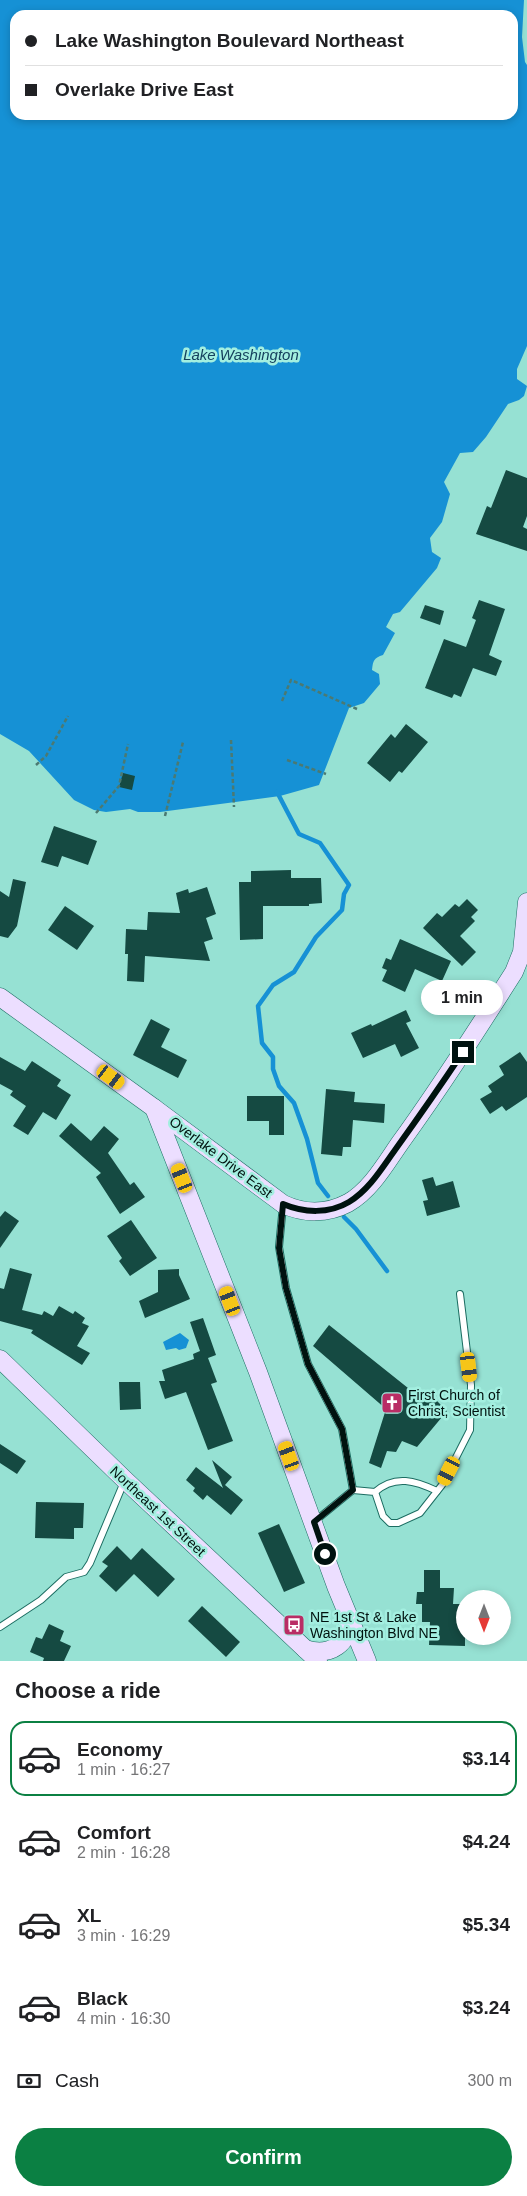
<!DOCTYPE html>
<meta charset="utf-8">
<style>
:root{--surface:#fff;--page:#f6f6f6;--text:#202124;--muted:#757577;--line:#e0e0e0;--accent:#0b8043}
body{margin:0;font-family:Arial,sans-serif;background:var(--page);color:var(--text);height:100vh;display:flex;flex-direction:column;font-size:19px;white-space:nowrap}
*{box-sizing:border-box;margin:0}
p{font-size:16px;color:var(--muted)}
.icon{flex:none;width:28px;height:28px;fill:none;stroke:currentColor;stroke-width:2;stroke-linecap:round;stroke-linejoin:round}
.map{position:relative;height:1661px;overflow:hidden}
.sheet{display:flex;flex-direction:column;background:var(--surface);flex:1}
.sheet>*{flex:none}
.hud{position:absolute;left:10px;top:10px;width:508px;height:110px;border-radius:15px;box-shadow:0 2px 8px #0003;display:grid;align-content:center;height:110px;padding:0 15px;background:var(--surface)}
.needle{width:32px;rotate:180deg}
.buttons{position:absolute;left:456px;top:1590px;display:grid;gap:10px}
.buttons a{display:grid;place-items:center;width:55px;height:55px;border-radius:50%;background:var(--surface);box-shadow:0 2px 8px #0003;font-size:25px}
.end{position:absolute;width:22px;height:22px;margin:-11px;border:6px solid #00120f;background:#fff;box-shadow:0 0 0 2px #fff}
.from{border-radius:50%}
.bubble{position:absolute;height:35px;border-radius:18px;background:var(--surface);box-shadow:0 2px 8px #0003;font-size:16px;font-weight:800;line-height:35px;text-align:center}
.car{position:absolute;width:15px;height:30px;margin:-15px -8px;border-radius:6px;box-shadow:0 0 4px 1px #0007;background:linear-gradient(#f5c518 24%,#345 0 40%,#f5c518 0 76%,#345 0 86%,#f5c518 0)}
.hud b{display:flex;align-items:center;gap:18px;height:48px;font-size:19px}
.hud b+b{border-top:1px solid var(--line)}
.hud i{width:12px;height:12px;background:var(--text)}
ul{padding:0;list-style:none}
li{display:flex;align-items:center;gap:15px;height:75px;margin:0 10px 8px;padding:0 5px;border:2px solid transparent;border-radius:15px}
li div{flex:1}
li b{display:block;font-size:19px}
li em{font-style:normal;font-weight:800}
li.on{border-color:var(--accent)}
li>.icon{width:45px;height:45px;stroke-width:1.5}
h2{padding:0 15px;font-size:22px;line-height:60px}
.pay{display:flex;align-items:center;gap:12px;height:55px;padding:0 15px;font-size:19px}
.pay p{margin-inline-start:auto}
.cta{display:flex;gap:10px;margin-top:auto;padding:10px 15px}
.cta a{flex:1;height:58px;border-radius:30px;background:var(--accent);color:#fff;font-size:20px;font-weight:800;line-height:58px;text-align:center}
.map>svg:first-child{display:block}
</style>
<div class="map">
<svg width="527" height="1661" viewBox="0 0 527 1661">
<rect width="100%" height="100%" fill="#96e1d3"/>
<g fill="#1691d5" fill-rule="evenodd">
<path d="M0,0H524L522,37L525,62L527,65V346L517,369V379L527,386L524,396L519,400L508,404L486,437L473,452L460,453L444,482L450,494L442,522L430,538L432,552L441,558L437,568L400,612L393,614L386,627L395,633L383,655C374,658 373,660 372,670L379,674L380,684L364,703L349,708L319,785L280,796L160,812H138L130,809L106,812L94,810L74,800L29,751L0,734ZM15,15H512V115H15Z"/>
<polygon points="180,1333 189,1340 186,1348 179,1350 176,1348 166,1350 163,1342"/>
</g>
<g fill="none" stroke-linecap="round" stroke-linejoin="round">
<g stroke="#1691d5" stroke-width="4.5">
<polyline points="277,792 299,834 320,843 349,885 344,894 342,910 316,937 294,972 273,985 258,1006 262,1043 273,1057 273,1069 279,1086 294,1103 307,1139 318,1183 328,1196"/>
<polyline points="344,1217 356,1229 387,1271"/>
</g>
</g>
<g fill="#154a42">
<polygon points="506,470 527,478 527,516 523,527 527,529 527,551 476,534 487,506 491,508"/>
<polygon points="479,600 505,609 489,655 502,661 496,676 473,668 461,697 454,694 452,698 425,688 444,639 466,647 476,620 472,618"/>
<polygon points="425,605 444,611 440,625 420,618"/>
<polygon points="406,724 428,742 402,773 399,771 390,782 367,763 391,734 395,738"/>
<polygon points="123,773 135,776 132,790 119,787"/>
<polygon points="54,826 97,841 88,865 62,856 58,867 41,862"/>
<polygon points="291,870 291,878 321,878 322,903 309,904 309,906 263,906 263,939 240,940 239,882 251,882 251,871"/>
<polygon points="13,879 26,882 17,926 8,938 0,936 0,891 9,897"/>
<polygon points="207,887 216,914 206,918 213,939 204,942 210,961 145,956 144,982 127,981 128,954 125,954 126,929 147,930 148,912 180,913 176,893 188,889 189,893"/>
<polygon points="467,899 478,910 471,917 475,921 460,936 476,952 462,966 423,928 437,913 442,917 455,904 459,907"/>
<polygon points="65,906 94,926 77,950 48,930"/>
<polygon points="400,939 451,961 442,981 415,969 405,992 382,981 387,970 382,968 386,958 391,960"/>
<polygon points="406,1010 411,1021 406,1023 419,1048 401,1057 395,1044 363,1058 351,1033 371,1024 372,1026"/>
<polygon points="151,1019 170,1029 161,1047 187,1060 178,1078 133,1055"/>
<polygon points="520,1052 527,1062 527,1097 506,1111 502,1106 490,1114 480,1099 492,1092 488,1086 504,1075 499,1066"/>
<polygon points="0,1057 25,1071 32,1061 61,1080 57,1086 71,1095 56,1120 43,1112 28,1135 13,1126 26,1106 10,1095 13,1091 0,1084"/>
<polygon points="326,1089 355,1092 354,1102 385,1104 384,1123 353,1120 351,1147 343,1147 342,1156 321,1154"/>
<polygon points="247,1096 284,1096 284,1135 269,1135 269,1121 247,1121"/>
<polygon points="71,1123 91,1141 104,1126 119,1139 108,1153 130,1185 134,1182 145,1197 120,1214 96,1177 101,1173 59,1136"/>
<polygon points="433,1177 436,1186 453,1181 460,1207 427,1216 423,1201 428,1200 422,1180"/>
<polygon points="5,1211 19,1221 0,1248 0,1217"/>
<polygon points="131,1220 157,1258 130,1276 119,1261 122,1258 107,1236"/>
<polygon points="10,1268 32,1274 22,1310 42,1315 44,1311 53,1316 59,1306 73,1314 75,1311 85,1318 82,1323 89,1326 77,1346 90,1353 82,1365 31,1333 33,1330 0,1321 0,1288 4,1289"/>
<polygon points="179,1269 179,1275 190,1299 145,1318 139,1301 158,1292 158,1270"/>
<polygon points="203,1318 216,1355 208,1358 217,1382 211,1384 233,1441 208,1450 186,1392 165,1399 159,1381 165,1381 162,1370 194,1359 193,1354 200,1351 190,1322"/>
<polygon points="329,1325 408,1388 431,1395 447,1411 417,1447 402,1441 396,1452 387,1451 381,1468 369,1463 386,1409 313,1346"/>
<polygon points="119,1382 140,1382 141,1409 120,1410"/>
<polygon points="0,1444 26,1461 17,1474 0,1463"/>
<polygon points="212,1460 232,1477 225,1485 243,1500 231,1515 207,1495 203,1500 193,1491 195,1488 186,1480 196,1467 223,1488"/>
<polygon points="36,1502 84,1503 83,1528 74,1528 74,1539 35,1538"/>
<polygon points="279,1524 305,1583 284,1592 258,1533"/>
<polygon points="117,1546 131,1560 142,1548 175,1579 158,1597 134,1574 116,1592 99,1576 108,1566 102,1562"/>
<polygon points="424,1570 440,1570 440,1588 454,1588 453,1604 465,1604 465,1646 429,1645 430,1622 422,1622 422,1604 416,1604 417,1592 424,1592"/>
<polygon points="202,1606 240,1642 226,1657 188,1621"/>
<polygon points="49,1624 64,1631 60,1641 71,1646 64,1661 43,1661 44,1658 30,1652 36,1637 42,1639"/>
</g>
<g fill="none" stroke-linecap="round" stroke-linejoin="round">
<g stroke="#1c6d62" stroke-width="8">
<g id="lane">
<polyline points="283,1205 279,1247 286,1288 308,1364 342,1429 353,1490 315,1521"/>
<polyline points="353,1490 375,1492 383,1516 390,1523 398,1523 420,1513 442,1485 470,1430 471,1385 460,1294"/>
<path d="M375,1492C395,1474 416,1481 437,1491"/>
<polyline points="0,1627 41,1600 66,1577 84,1572 90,1563 124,1482"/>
</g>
</g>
<g stroke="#1c6d62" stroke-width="19">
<g id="secondary">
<polyline points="0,997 154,1108 258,1372 336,1586 367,1661"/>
<path d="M154,1108L283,1204C304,1214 327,1214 348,1203C371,1190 386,1163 400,1143C440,1088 477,1030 514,972L522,952L527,902"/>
<polyline points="0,1359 125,1480 318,1661"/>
<path d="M305,1649C330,1657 351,1644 348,1617"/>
</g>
</g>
<g stroke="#4b7971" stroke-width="2.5" stroke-dasharray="4 2.5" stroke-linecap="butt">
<polyline points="282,701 291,680 357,709"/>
<polyline points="231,740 234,807"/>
<polyline points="287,760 326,774"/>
<polyline points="36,765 46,756 68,716"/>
<polyline points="96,813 119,786 128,744"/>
<polyline points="165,816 183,742"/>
</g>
<use href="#lane" stroke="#fff" stroke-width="6"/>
<use href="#secondary" stroke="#ecdeff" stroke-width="18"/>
</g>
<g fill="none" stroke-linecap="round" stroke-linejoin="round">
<path stroke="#00120f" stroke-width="6" d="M325,1554L314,1522L353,1490L342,1429L308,1364L286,1288L279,1248L283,1204C304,1213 329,1214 349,1202C369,1190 382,1168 395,1150C418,1118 441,1085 463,1052"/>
</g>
<defs>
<g id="church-square" transform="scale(1.125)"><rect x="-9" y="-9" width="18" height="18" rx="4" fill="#b92d65" stroke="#a3efe0"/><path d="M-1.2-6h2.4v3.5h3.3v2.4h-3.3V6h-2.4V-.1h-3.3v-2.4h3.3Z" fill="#fff"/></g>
<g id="bus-square" transform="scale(1.125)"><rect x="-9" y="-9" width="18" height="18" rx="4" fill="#b92d65" stroke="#a3efe0"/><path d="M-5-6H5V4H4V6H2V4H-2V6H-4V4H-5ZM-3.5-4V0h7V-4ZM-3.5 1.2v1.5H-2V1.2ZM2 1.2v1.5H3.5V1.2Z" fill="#fff"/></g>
</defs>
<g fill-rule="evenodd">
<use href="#church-square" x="392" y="1403"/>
<use href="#bus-square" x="294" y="1625"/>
</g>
<g text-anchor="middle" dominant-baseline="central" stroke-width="5" stroke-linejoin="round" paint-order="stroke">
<g font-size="14" fill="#00120f" stroke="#a3efe0">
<text transform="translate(221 1157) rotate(37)">Overlake Drive East</text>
<text transform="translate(158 1511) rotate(43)">Northeast 1st Street</text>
</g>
<g font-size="14" fill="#00120f" stroke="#a3efe0" text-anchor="start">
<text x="408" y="1395">First Church of<tspan x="408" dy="16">Christ, Scientist</tspan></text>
<text x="310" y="1617">NE 1st St &amp; Lake<tspan x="310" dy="16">Washington Blvd NE</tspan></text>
</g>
<g font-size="15" font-style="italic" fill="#15405d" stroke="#a3efe0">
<text x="241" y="354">Lake Washington</text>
</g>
</g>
</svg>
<div class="buttons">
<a><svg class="needle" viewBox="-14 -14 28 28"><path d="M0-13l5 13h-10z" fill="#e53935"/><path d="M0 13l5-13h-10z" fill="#757577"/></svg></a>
</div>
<i class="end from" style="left:325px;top:1554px"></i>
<i class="end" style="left:463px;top:1052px"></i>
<div class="bubble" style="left:421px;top:980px;width:82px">1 min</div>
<i class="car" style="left:111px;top:1077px;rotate:126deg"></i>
<i class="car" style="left:182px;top:1178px;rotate:338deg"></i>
<i class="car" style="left:230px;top:1301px;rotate:339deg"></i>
<i class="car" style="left:469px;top:1367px;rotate:173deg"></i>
<i class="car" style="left:289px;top:1456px;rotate:340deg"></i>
<i class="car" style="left:449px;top:1471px;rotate:207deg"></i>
<div class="hud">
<b><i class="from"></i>Lake Washington Boulevard Northeast</b>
<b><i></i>Overlake Drive East</b>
</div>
</div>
<section class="sheet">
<h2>Choose a ride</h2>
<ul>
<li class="on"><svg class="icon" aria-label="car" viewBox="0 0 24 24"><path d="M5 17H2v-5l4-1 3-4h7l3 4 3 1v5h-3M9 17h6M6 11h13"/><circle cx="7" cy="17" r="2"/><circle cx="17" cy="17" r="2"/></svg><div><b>Economy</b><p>1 min · 16:27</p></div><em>$3.14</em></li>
<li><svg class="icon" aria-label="car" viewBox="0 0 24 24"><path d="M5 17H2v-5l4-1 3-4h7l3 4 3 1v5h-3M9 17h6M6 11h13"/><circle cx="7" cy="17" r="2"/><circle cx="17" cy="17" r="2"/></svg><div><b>Comfort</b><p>2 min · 16:28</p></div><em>$4.24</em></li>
<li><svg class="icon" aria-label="car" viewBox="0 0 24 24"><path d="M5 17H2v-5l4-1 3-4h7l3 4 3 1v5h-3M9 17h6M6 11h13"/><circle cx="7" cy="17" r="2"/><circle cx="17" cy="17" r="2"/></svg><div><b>XL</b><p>3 min · 16:29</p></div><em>$5.34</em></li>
<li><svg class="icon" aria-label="car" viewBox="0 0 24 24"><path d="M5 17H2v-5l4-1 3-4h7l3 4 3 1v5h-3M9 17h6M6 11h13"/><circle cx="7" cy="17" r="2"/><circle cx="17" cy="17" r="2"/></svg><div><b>Black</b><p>4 min · 16:30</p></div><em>$3.24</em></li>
</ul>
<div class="pay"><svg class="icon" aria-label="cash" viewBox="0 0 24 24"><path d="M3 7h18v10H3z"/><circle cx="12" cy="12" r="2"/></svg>Cash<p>300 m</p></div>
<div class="cta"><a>Confirm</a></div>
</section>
